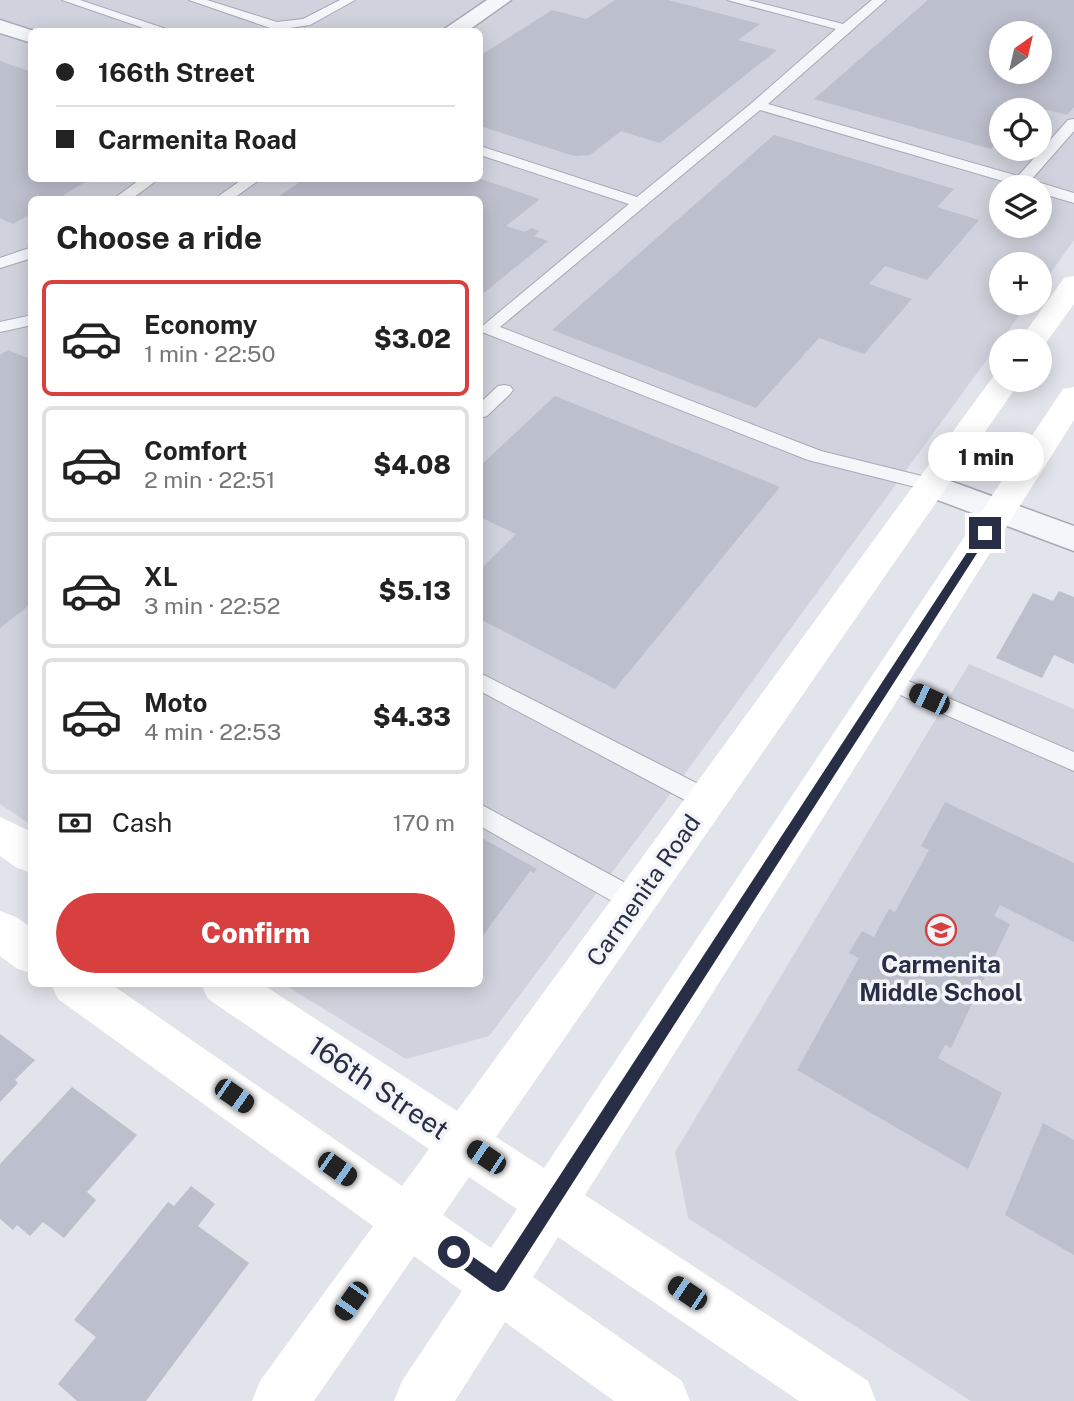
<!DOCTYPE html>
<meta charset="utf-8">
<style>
:root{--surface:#fff;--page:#f6f6f6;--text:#222;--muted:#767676;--line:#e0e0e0;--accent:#d83f3f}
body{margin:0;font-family:"Public Sans",sans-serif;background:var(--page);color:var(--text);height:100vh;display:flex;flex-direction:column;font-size:26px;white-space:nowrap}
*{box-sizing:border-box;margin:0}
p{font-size:23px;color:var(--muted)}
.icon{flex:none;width:38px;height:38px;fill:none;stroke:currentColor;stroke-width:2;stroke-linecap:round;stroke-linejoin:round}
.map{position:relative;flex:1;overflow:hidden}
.details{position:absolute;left:28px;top:196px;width:455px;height:791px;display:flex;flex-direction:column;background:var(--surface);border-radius:10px;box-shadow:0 4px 18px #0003}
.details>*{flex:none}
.guide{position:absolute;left:28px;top:28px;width:455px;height:154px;border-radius:10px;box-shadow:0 4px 18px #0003;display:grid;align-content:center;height:154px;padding:0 28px;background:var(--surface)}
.needle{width:46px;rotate:34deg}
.controls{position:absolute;left:989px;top:21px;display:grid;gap:14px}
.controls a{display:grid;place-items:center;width:63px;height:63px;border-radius:50%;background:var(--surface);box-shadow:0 4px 18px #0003;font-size:35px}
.end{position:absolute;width:32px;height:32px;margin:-16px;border:9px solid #282e45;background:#fff;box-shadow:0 0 0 4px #fff}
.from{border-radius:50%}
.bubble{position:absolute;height:49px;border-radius:24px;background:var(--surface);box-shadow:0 4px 18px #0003;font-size:23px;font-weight:800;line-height:49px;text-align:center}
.car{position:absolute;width:21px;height:42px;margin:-21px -10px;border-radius:9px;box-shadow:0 0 5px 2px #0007;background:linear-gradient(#222 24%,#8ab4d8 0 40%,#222 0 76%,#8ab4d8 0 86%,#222 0)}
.guide b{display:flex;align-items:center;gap:24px;height:66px;font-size:26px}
.guide b+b{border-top:2px solid var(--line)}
.guide i{width:18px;height:18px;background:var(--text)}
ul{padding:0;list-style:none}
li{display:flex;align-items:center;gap:21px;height:116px;margin:0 14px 10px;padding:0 14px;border:4px solid var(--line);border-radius:10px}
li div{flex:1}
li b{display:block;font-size:26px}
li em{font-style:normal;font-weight:800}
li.on{border-color:var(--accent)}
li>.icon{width:63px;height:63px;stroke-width:1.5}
h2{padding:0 28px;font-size:32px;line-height:84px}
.pay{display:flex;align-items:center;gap:18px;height:77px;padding:0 28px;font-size:26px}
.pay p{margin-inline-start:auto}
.primary-button{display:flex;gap:14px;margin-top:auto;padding:14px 28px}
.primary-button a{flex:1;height:80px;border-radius:42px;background:var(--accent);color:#fff;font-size:28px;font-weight:800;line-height:80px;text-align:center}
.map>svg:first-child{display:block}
</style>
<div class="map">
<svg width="1074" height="1401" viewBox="0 0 1074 1401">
<rect width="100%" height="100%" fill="#e2e4eb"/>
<g fill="#d0d3dd" fill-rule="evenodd">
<path d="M0,0H1074V240L1040,288V264H1001V303H1028L649,823L489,1036L406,1059L283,984H480V200H32L31,825L0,804ZM32,32H480V178H32ZM1001,33H1040V72H1001ZM1001,110H1040V149H1001ZM1001,187H1040V226H1001Z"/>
<polygon points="969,664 1074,709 1074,1401 971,1401 688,1218 675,1152"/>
</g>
<g fill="#bcbfcc" fill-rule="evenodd">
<polygon points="615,0 668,0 760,24 738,40 777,50 660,143 621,131 590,155 574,156 480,126 480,56 552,10 586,19"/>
<path d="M928,0H1074V107L1067,115L1030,105L1025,110H1001V137L991,149L814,99ZM1001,33H1040V72H1001Z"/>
<polygon points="0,61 32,72 32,178 92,178 55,200 32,200 32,213 13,224 0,218"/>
<polygon points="774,135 954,189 937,207 979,220 927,280 885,266 869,284 912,299 864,354 819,338 756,408 552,330"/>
<polygon points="306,178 478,178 540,199 506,226 525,232 531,228 540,231 534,236 548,241 480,296 480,200 273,200"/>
<polygon points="8,350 32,360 32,603 0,628 0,355"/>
<polygon points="555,396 780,487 615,689 480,619 480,570 516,534 480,517 480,466"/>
<polygon points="1059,591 1074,597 1074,664 1054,655 1042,678 996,658 1033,593 1053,601"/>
<polygon points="945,802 1074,863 1074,942 1000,905 994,916 1010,924 951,1048 945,1045 938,1058 1002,1093 968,1169 797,1070 859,958 849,953 862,931 874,937 889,909 895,912 929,850 921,846"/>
<polygon points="480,837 537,869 534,873 530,871 480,940"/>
<polygon points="0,1034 35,1060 15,1080 18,1083 0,1102"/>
<polygon points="72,1087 137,1135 87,1192 96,1200 64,1238 43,1222 30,1236 17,1225 13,1230 0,1219 0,1164"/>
<polygon points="1043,1123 1074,1140 1074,1255 1005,1215"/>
<polygon points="191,1186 215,1204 198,1226 249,1263 146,1401 77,1401 58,1384 96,1337 74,1320 168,1202 174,1206"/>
</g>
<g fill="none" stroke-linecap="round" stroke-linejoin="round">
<g stroke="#a6aab6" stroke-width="2">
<g id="lane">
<polygon points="62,0 80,0 175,32 155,32"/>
<polygon points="189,0 207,0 277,22 303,19 340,0 355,0 310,25 276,30"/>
<polygon points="727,0 748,0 843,24 872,0 886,0 768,104 1018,176 1068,120 1074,119 1074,131 1031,180 1074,193 1074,203 1040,193 1040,187 1023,187 760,110 500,327 821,451 938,480 941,485 938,490 931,491 808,460 482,332 480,328 629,204 480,155 480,146 637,197 753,102 836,29"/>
<polygon points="142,178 160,178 130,200 112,200"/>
<polygon points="244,178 262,178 231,200 213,200"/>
<polygon points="32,247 32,258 0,268 0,258"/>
<polygon points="32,315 32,325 0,332 0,322"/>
<polygon points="504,385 510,386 513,390 510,394 487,416 480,418 480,403 498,386"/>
<polygon points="480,673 716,793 719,800 716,807 707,810 698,807 480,691"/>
<polygon points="890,673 1074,752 1074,771 882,687 879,681 882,675"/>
<polygon points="480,804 644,893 648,901 644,909 635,912 626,909 480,826"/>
</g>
</g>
<g stroke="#a6aab6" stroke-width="3">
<g id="street">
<polygon points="487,0 511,0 466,32 440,32"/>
<polygon points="0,20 37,32 32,32 32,43 0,33"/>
<polygon points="931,474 1074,526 1074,551 919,493 915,485 919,477"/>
</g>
</g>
<use href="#lane" fill="#f5f6f9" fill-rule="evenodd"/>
<use href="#street" fill="#f5f6f9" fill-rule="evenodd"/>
<g fill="#fff" fill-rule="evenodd">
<polygon points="1074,276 1074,304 1043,347 1040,348 1040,341 1019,341 1064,278"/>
<path d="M1001,372V380H1021L496,1137L544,1168L1063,389L1074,387V420L585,1195L868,1381L876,1401H799L558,1237L533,1277L682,1381L690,1401H614L505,1322L455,1401H394L402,1381L462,1291L414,1256L314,1401H252L260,1381L373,1226L58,999L51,984H111L402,1186L429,1149L208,999L201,984H262L457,1111L995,374ZM469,1177L517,1209L491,1248L443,1215Z"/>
<polygon points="0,817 32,832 32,873 17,868 0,856"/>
<polygon points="0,911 16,917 32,928 32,974 16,968 0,956"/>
</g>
</g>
<polygon fill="#282e45" points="981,531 990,533 504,1290 498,1292 492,1290 448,1258 446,1252 448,1247 454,1245 459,1247 496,1273"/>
<defs>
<g id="school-ring" transform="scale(1.575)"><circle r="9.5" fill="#f2f4f8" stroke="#d83f3f" stroke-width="1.5"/><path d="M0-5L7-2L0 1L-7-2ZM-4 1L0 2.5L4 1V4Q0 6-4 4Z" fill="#d83f3f"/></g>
</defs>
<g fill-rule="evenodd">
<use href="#school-ring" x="941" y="930"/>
</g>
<g text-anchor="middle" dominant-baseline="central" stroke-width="7" stroke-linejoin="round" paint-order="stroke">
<g font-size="24" fill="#282e45" stroke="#f2f4f8">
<text transform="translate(643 890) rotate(-55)">Carmenita Road</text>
</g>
<g font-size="24" font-weight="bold" fill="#282e45" stroke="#f2f4f8">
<text x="941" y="964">Carmenita<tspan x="941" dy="28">Middle School</tspan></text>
</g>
<g font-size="28" fill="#282e45" stroke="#f2f4f8">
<text transform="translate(379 1087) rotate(34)">166th Street</text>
</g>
</g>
</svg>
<div class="controls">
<a><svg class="needle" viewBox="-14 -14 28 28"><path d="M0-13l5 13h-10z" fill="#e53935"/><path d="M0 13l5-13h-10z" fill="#767676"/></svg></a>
<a><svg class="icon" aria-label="locate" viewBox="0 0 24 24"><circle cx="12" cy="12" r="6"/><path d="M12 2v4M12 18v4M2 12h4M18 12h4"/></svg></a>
<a><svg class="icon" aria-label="layers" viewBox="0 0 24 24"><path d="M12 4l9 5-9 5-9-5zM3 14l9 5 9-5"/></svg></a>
<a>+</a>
<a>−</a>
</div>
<i class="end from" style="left:454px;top:1252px"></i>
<i class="end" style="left:985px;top:533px"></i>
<div class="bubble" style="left:928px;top:432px;width:116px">1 min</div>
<i class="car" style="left:929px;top:699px;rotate:295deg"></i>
<i class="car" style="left:234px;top:1096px;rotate:125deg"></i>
<i class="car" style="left:486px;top:1157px;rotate:304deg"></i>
<i class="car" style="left:337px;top:1169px;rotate:125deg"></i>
<i class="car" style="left:687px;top:1293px;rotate:304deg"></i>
<i class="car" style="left:351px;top:1301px;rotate:215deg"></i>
<div class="guide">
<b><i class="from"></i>166th Street</b>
<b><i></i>Carmenita Road</b>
</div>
<section class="details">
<h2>Choose a ride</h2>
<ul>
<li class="on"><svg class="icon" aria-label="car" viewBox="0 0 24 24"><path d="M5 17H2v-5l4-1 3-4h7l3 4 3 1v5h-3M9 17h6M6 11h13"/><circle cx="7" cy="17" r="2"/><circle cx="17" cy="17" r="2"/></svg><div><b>Economy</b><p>1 min · 22:50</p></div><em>$3.02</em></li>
<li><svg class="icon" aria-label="car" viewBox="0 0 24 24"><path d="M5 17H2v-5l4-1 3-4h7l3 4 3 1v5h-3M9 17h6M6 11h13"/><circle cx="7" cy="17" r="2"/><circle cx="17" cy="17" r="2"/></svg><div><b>Comfort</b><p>2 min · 22:51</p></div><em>$4.08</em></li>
<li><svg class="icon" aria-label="car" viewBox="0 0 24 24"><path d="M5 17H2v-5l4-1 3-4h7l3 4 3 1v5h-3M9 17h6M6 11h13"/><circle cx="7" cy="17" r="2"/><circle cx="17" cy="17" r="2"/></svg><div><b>XL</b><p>3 min · 22:52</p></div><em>$5.13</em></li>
<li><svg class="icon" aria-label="car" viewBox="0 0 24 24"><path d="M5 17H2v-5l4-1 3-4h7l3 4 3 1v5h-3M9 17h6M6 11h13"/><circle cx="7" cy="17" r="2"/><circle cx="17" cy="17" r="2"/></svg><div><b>Moto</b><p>4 min · 22:53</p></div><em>$4.33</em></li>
</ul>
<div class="pay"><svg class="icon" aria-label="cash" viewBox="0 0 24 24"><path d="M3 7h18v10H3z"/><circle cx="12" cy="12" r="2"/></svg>Cash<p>170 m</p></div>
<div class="primary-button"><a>Confirm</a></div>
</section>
</div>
